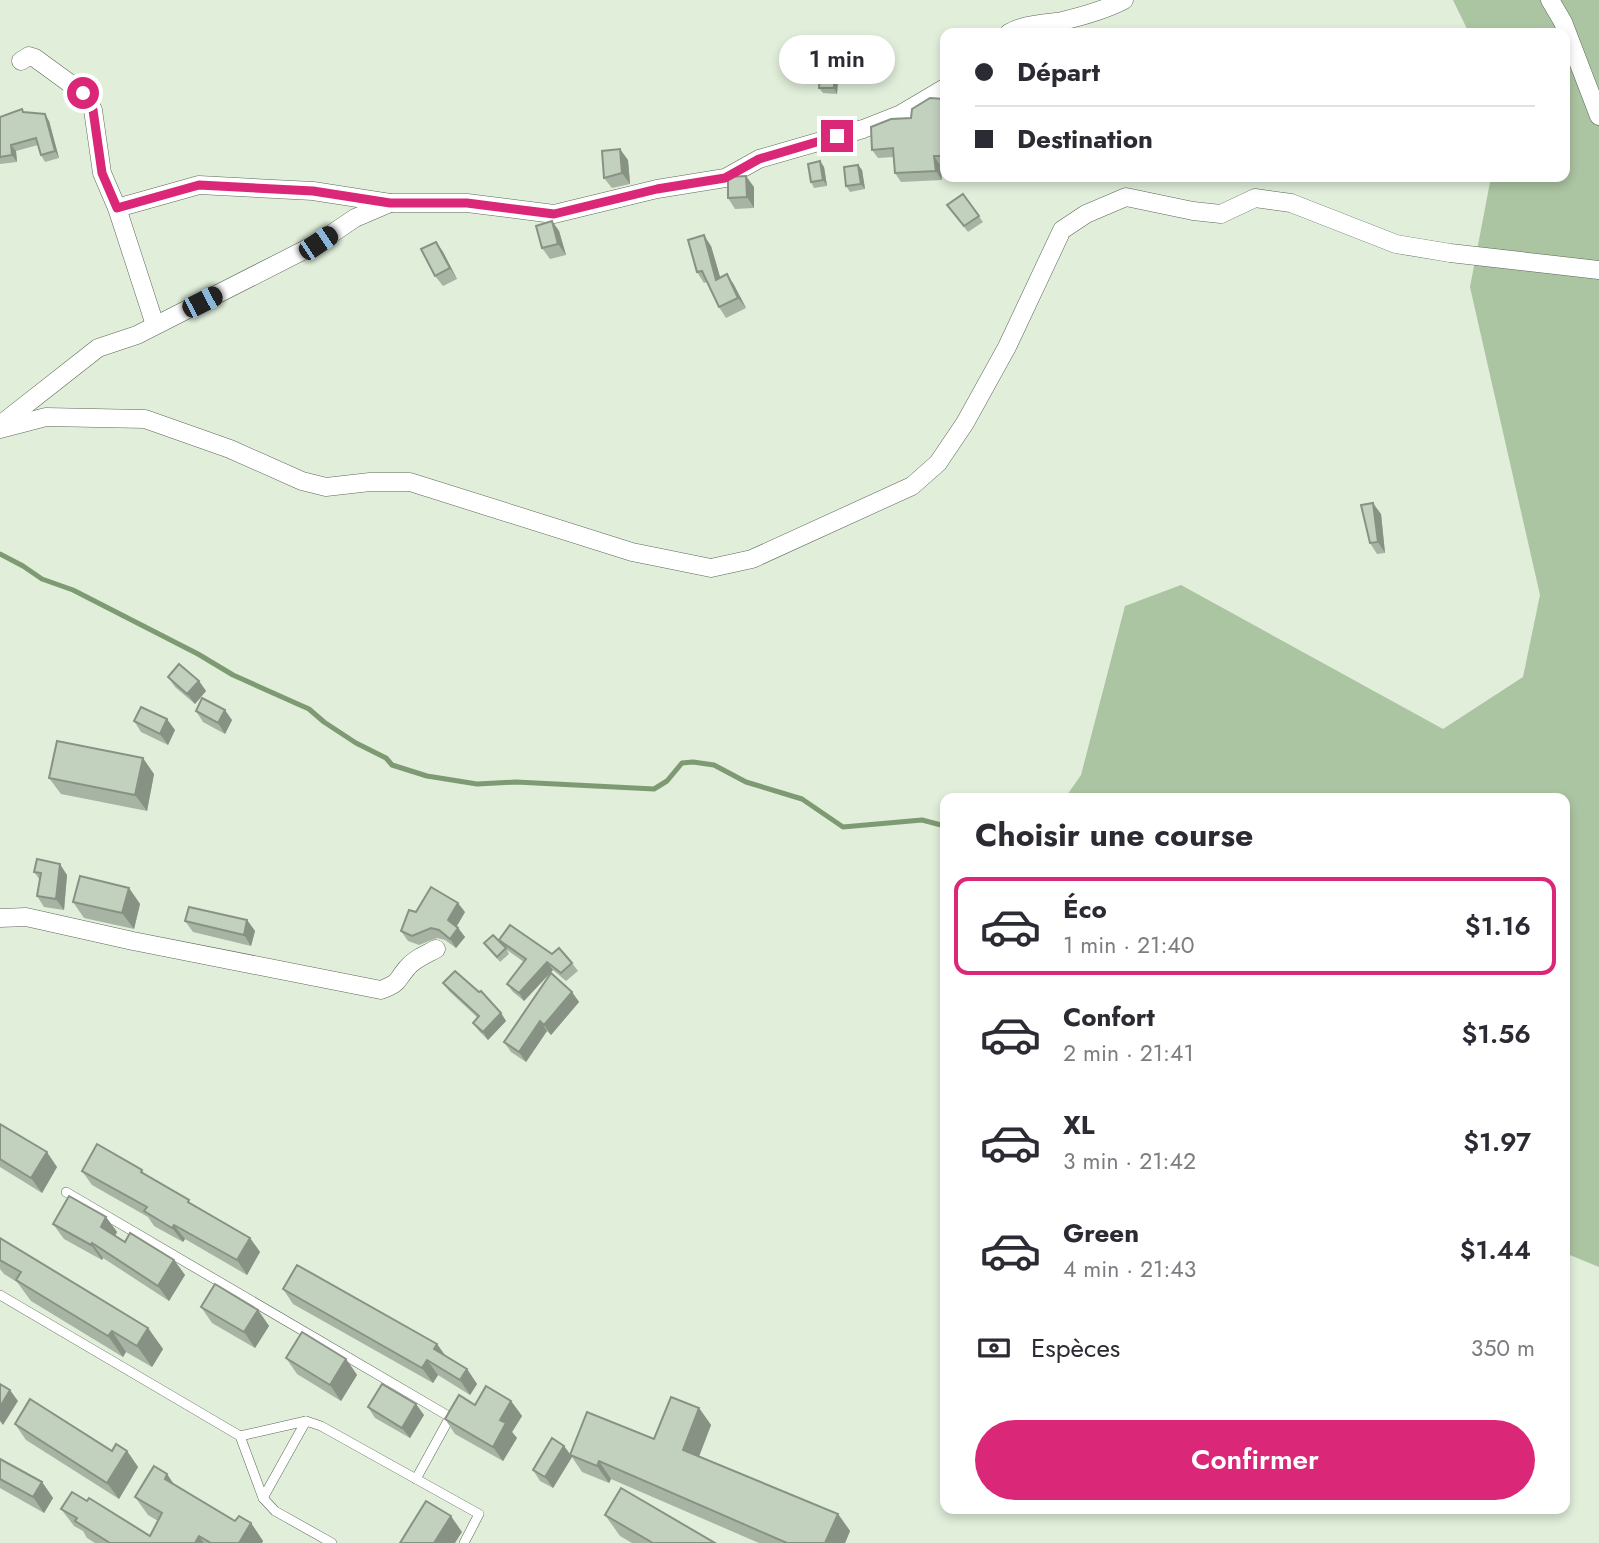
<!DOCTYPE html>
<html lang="fr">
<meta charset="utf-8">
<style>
:root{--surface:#fff;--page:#f2f2f3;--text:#2b2b33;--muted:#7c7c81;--line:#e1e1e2;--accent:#db2777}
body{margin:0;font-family:Jost,sans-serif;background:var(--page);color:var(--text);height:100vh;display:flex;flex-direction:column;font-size:26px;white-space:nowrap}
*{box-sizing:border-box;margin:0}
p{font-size:23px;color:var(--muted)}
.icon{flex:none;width:38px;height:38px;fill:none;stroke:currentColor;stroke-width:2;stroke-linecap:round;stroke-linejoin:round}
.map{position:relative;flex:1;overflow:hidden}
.side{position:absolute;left:940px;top:793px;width:630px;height:721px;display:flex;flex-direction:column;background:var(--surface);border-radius:14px;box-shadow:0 4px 10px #0003}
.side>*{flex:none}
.top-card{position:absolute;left:940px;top:28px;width:630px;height:154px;border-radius:14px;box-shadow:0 4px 10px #0003;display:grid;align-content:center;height:154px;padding:0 35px;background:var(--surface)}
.end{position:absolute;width:32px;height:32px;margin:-16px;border:9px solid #db2777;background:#fff;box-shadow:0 0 0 4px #fff}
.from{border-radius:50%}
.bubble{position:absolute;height:49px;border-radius:24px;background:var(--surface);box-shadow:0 4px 10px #0003;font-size:23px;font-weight:600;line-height:49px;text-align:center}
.car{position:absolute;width:21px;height:42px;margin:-21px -10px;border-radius:9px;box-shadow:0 0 5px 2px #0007;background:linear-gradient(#222 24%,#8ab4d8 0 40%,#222 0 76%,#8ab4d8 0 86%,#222 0)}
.top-card b{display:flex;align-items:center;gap:24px;height:66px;font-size:26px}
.top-card b+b{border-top:2px solid var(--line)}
.top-card i{width:18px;height:18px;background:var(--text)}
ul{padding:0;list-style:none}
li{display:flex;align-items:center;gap:21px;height:98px;margin:0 14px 10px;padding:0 21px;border:4px solid transparent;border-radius:14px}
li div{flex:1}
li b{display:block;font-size:26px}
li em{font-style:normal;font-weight:600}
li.active{border-color:var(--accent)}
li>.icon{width:63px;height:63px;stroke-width:1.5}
h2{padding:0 35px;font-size:32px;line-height:84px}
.pay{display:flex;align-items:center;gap:18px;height:77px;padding:0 35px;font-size:26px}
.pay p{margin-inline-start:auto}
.button{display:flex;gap:14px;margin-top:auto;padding:14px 35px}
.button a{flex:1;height:80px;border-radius:42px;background:var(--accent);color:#fff;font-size:28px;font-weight:600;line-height:80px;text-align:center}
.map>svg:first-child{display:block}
</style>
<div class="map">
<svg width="1599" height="1543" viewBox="0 0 1599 1543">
<rect width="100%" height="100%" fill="#e0eeda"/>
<polygon fill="#abc4a1" points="1453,0 1599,0 1599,1267 1565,1253 1564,798 1065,798 1081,775 1125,606 1181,585 1443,729 1523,677 1540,595 1470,287 1491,177 1564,177 1564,33 1469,33"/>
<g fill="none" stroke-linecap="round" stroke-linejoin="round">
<polyline stroke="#7d9a72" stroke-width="5" points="0,554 23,566 42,579 73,590 198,654 233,675 309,709 324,722 356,743 386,758 392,765 427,776 477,784 516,782 654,789 667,781 682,763 693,762 714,765 746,782 802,799 843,827 922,820 945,826"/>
<g stroke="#5c6857" stroke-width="10">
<g id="lane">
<polyline points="66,1192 450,1417 416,1479"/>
<polyline points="0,1295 240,1436 263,1498 275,1511 332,1543"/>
<polyline points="240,1436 306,1421 321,1426 479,1514 464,1543"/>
<polyline points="263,1498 306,1421"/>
</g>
</g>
<g stroke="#5c6857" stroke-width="19">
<g id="street">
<polyline points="1550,0 1563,22 1599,116"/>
<path d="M1009,33C1024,24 1045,24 1062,21C1083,16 1105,10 1124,0"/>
<polyline points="21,61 29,56 35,58 83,93 93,110 102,173 117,208 155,325"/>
<polyline points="117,208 199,185 313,191 390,203 467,203 554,214 657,189 725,178 759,159 863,129 901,114 945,88"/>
<polyline points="0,425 98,348 137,335 318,243 355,218 390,203"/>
<polyline points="0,429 46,417 145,419 230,449 302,481 326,487 370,482 410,482 632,552 711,568 752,559 912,486 938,463 965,423 1007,347 1062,230 1086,214 1126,197 1193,211 1221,214 1255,198 1291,203 1396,244 1450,253 1599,270"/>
<path d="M0,918L26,917L133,941L381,990C401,982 395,982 407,968C414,959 425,955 436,949"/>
</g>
</g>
<use href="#lane" stroke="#fff" stroke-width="9"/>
<use href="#street" stroke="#fff" stroke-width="18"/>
</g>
<g fill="#a7b4a3">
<polygon points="834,74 838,80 837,94 823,93 819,88"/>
<polygon points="945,97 945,165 940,165 942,180 901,182 895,173 894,157 878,158 872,150 911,118 944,99"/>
<polygon points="24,112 49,121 59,158 45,162 41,155 38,145 16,151 17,162 0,164 0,117"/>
<polygon points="628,160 630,184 612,188 604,178"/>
<polygon points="820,161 824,167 827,186 814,188 811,182"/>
<polygon points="858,165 862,170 865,189 850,192 846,186"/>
<polygon points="754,187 754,208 735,209 728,198"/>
<polygon points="963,194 983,222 968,232 947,205"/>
<polygon points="552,221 559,231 566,255 550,259 542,248"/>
<polygon points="436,242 443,252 457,279 443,286 435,276"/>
<polygon points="711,246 720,278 727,274 734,285 746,308 726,318 719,307 707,282 704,283 697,272"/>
<polygon points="1381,514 1385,553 1377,554 1370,543"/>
<polygon points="168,677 199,681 206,691 195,704 175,687"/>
<polygon points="196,711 232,720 225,734 203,722"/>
<polygon points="134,721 175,730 168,745 141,732"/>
<polygon points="154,774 147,811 61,794 49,778"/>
<polygon points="34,872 67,875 64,910 44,907 37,896 40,880"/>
<polygon points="129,888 140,904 134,929 84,918 73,902"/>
<polygon points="416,912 465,912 457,926 465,937 456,948 445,940 437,938 419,945 408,941 401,931"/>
<polygon points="247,920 255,931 251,946 193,932 185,921"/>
<polygon points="499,940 552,954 572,963 578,971 566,981 553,970 524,1001 513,992 507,984 524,962 507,950 509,954 500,962 484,943"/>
<polygon points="443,983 501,1013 506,1021 488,1040 479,1031 473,1023 478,1018 449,991"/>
<polygon points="572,992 579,1002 551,1035 547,1031 526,1062 511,1052 504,1042"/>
<polygon points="0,1124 57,1167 42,1193 0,1167"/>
<polygon points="142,1170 145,1175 192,1205 250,1238 260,1252 247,1275 185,1239 183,1242 154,1226 148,1217 92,1185 82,1171"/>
<polygon points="106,1217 117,1232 115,1236 125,1242 174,1260 185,1275 169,1301 103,1258 102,1260 64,1239 53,1224"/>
<polygon points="0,1260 148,1328 163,1349 152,1367 126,1352 123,1357 31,1301 17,1282 4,1274 0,1269"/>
<polygon points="283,1289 437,1344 446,1356 467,1369 477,1384 470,1395 438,1375 433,1383 293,1304"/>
<polygon points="201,1307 258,1310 269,1326 255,1348 212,1323"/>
<polygon points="286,1358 346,1359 357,1375 341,1401 297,1374"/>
<polygon points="511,1401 522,1416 512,1432 517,1438 503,1461 455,1434 445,1419 475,1405"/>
<polygon points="368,1407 424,1415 410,1438 375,1418"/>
<polygon points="699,1408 711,1425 699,1456 838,1514 850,1531 845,1543 759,1543 611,1479 609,1483 582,1472 572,1457 553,1488 540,1481 533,1470 564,1446 570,1454 654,1439"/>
<polygon points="15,1424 112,1451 127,1451 138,1467 119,1499 26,1440"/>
<polygon points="0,1459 42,1482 53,1498 44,1513 0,1488"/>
<polygon points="167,1474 174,1485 235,1521 251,1523 263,1541 262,1543 95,1543 87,1538 83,1531 74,1526 61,1509 87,1501 150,1536 158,1521 148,1515 135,1497"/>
<polygon points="605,1515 715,1543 632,1543 620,1536"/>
</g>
<g fill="#889284">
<polygon points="834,74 838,80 837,94 834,88"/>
<polygon points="45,114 49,121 59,158 55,151"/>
<polygon points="11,145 16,151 17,162 12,155"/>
<polygon points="620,149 628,160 630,184 622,173"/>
<polygon points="934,156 940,165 942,180 936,171"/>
<polygon points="820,161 824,167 827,186 823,180"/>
<polygon points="858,165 862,170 865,189 861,184"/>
<polygon points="746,176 754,187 754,208 747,197"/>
<polygon points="552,221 559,231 566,255 558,244"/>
<polygon points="704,235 711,246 724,290 716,280"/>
<polygon points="436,242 443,252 457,279 450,268"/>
<polygon points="727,274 734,285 746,308 738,298"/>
<polygon points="1373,503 1381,514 1385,553 1378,542"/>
<polygon points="199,681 206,691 195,704 187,694"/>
<polygon points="225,710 232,720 225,734 218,723"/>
<polygon points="167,719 175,730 168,745 160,734"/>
<polygon points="143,758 154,774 147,811 135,795"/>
<polygon points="60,864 67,875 64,910 56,899"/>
<polygon points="129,888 140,904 134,929 122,913"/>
<polygon points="458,903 465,912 455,929 448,920"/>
<polygon points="247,920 255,931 251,946 244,935"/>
<polygon points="458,928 465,937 456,948 450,939"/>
<polygon points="547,962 553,970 524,1001 519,993"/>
<polygon points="572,992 579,1002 551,1035 544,1025"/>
<polygon points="501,1013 506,1021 488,1040 483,1032"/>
<polygon points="540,1021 547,1031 526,1062 519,1052"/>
<polygon points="47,1152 57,1167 42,1193 31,1178"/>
<polygon points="106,1217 117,1232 112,1242 101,1227"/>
<polygon points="174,1225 185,1239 183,1242 172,1228"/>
<polygon points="250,1238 260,1252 247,1275 237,1260"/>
<polygon points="92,1243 103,1258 102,1260 91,1245"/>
<polygon points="174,1260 185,1275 169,1301 158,1286"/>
<polygon points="258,1310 269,1326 255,1348 244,1332"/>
<polygon points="148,1328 163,1349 152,1367 137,1346"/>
<polygon points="112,1331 126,1352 123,1357 108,1336"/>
<polygon points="437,1344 447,1359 434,1349"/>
<polygon points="346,1359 357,1375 341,1401 330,1385"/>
<polygon points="427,1360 438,1375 433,1383 422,1368"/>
<polygon points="467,1369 477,1384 470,1395 460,1380"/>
<polygon points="10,1390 18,1401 3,1425 0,1421 0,1407"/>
<polygon points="511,1401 522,1416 512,1432 517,1438 503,1461 493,1447 500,1420"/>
<polygon points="416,1404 424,1415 410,1438 402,1428"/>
<polygon points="699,1408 711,1425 695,1467 683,1450"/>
<polygon points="564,1446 572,1457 553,1488 545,1477"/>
<polygon points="127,1451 138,1467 119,1499 107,1483"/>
<polygon points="599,1461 611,1479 609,1483 597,1466"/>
<polygon points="167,1474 179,1492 165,1479"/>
<polygon points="42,1482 53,1498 44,1513 33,1497"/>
<polygon points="838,1514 850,1531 845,1543 825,1543"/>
<polygon points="451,1516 462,1532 455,1543 434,1543"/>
<polygon points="251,1523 263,1541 262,1543 239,1543"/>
<polygon points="199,1536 204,1543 195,1543"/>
</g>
<g fill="#c2d1bd" stroke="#889284" stroke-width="2">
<polygon points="820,74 834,74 834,88 819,88"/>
<polygon points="945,97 945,156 934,156 936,171 895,173 893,148 872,150 871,127 891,119 911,118 912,109 930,98 944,99"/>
<polygon points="22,109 23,112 45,114 55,151 41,155 36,138 11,145 12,155 0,157 0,117"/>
<polygon points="620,149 622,173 604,178 602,151"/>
<polygon points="820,161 823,180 811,182 808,164"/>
<polygon points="858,165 861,184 846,186 844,167"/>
<polygon points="746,176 747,197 728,198 728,177"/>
<polygon points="963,194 979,216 964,226 947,205"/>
<polygon points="552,221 558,244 542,248 536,226"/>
<polygon points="704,235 716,280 727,274 738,298 719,307 702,271 697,272 688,240"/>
<polygon points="436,242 450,268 435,276 421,249"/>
<polygon points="1373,503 1378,542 1370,543 1361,505"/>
<polygon points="179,664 199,681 187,694 168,677"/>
<polygon points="202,698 225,710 218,723 196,711"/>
<polygon points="141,707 167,719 160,734 134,721"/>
<polygon points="57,741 143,758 135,795 49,778"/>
<polygon points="37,859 60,864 56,899 37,896 41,873 34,872"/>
<polygon points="80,876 129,888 122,913 73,902"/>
<polygon points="431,887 458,903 448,920 458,928 450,939 439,930 431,928 412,936 401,931 409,910 416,912"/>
<polygon points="189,907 247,920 244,935 185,921"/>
<polygon points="510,925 552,954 559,948 572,963 561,973 547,962 519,993 507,984 526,959 499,940"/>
<polygon points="493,935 506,948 497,957 484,943"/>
<polygon points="455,971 479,992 481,991 501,1013 483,1032 473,1023 479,1016 443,983"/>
<polygon points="551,973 572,992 544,1025 540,1021 519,1052 504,1042"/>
<polygon points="0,1124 47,1152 31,1178 0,1159"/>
<polygon points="97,1144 142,1170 141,1172 189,1200 188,1202 250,1238 237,1260 174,1225 172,1228 144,1211 147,1207 82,1171"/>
<polygon points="69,1196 106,1217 101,1227 125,1242 130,1233 174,1260 158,1286 92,1243 91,1245 53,1224"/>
<polygon points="0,1238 148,1328 137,1346 112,1331 108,1336 16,1280 21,1272 0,1260"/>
<polygon points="297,1265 437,1344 434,1349 467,1369 460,1380 427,1360 422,1368 283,1289"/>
<polygon points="215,1284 258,1310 244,1332 201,1307"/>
<polygon points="302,1332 346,1359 330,1385 286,1358"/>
<polygon points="0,1384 10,1390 0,1407"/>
<polygon points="382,1384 416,1404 402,1428 368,1407"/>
<polygon points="486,1386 511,1401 500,1420 506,1423 493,1447 445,1419 459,1395 475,1405"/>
<polygon points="671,1397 699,1408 683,1450 838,1514 825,1543 787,1543 599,1461 597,1466 570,1455 587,1412 654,1439"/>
<polygon points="30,1399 112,1451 116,1444 127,1451 107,1483 15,1424"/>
<polygon points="552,1438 564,1446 545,1477 533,1470"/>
<polygon points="0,1459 42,1482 33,1497 0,1479"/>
<polygon points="154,1466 167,1474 165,1479 235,1521 239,1516 251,1523 239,1543 211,1543 199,1536 195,1543 110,1543 75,1521 77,1518 61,1509 72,1492 87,1501 89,1498 150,1536 162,1513 135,1497"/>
<polygon points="621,1488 715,1543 653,1543 605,1515"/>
<polygon points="426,1501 451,1516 434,1543 400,1543"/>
</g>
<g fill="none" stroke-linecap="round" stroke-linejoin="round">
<polyline stroke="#db2777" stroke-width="9" points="83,93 93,110 102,173 117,208 199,185 313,191 390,203 467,203 554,214 657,189 725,178 759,159 837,136"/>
</g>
</svg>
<i class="end from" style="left:83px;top:93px"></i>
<i class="end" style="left:837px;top:136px"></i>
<div class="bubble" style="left:779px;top:35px;width:116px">1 min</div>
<i class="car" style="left:318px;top:243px;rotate:56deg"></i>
<i class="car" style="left:202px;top:302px;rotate:63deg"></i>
<div class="top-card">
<b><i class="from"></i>Départ</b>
<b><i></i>Destination</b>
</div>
<section class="side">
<h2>Choisir une course</h2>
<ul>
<li class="active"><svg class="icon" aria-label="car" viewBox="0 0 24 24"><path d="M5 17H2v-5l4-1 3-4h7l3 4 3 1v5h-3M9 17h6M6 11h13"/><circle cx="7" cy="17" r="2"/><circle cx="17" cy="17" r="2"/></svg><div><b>Éco</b><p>1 min · 21:40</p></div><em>$1.16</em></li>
<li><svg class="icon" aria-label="car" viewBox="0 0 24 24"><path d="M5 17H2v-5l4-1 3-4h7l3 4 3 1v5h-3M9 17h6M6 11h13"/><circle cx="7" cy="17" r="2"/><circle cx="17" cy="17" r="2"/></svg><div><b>Confort</b><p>2 min · 21:41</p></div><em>$1.56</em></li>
<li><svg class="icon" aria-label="car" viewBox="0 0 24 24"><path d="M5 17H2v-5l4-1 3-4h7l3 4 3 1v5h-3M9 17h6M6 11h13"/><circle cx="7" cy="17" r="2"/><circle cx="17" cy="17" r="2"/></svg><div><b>XL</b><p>3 min · 21:42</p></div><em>$1.97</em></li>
<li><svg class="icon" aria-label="car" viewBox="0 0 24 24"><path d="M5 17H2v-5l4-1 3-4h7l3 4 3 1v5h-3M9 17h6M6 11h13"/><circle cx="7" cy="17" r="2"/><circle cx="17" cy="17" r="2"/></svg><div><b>Green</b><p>4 min · 21:43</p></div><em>$1.44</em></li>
</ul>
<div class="pay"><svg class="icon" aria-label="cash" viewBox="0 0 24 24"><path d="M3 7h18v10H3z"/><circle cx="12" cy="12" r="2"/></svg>Espèces<p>350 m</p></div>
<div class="button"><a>Confirmer</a></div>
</section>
</div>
